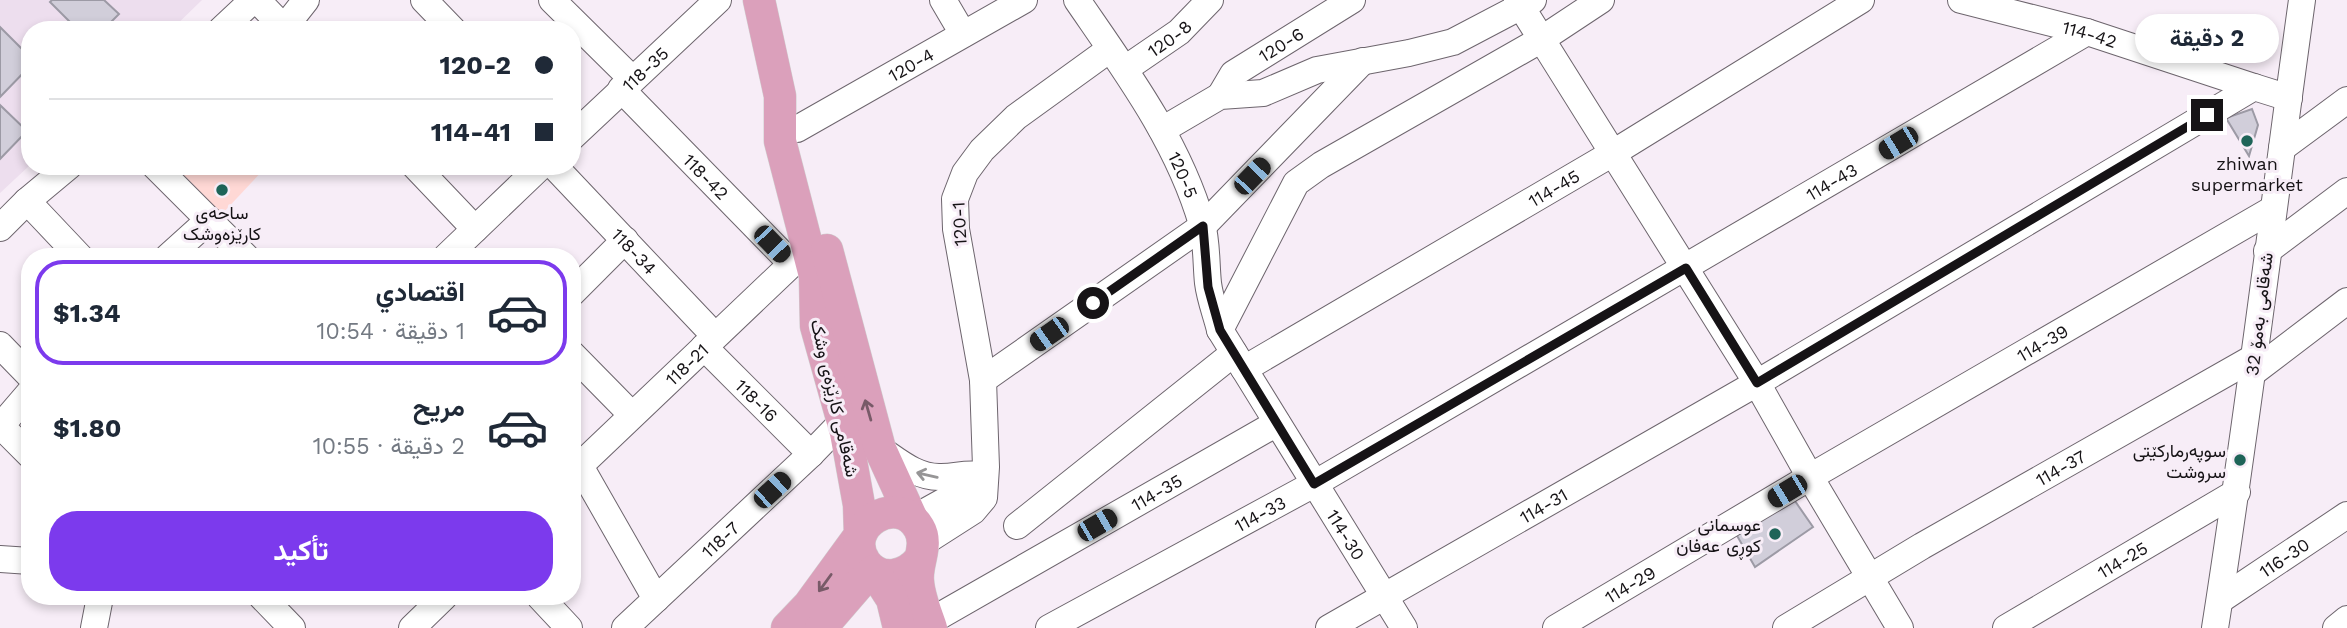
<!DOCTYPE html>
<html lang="ar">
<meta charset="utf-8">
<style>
:root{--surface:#fff;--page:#f6f6f7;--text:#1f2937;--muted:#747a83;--line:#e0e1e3;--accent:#7c3aed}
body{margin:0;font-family:"Work Sans",Vazirmatn,sans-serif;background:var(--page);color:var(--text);direction:rtl;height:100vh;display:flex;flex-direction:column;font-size:26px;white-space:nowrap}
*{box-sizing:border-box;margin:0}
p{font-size:23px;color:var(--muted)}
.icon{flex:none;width:38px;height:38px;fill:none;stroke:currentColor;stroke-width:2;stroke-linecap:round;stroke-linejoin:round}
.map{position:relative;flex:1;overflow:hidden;direction:ltr}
.panel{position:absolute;left:21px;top:248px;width:560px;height:357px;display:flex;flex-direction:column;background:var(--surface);border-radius:28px;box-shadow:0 4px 10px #0003;direction:rtl}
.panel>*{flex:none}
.banner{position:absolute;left:21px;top:21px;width:560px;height:154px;border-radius:28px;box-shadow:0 4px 10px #0003;direction:rtl;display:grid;align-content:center;height:154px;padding:0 28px;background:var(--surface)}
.end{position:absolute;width:32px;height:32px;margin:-16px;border:9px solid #161316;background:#fff;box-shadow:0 0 0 4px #fff}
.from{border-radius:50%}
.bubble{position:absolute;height:49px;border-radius:24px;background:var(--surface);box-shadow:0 4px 10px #0003;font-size:23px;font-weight:700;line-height:49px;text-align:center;direction:rtl}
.car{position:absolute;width:21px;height:42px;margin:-21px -10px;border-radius:9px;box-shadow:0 0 5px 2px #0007;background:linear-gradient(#222 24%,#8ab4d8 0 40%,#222 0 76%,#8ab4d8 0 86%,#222 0)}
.banner b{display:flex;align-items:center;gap:24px;height:66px;font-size:26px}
.banner b+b{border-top:2px solid var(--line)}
.banner i{width:18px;height:18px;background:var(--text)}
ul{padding:12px 0 0;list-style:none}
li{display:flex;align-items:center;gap:21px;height:105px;margin:0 14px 10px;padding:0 14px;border:4px solid transparent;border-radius:28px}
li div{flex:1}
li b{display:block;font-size:26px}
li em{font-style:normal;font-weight:700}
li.selected{border-color:var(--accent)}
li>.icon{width:63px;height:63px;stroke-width:1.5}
.primary-button{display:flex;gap:14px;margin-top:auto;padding:14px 28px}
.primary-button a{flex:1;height:80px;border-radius:28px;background:var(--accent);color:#fff;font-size:28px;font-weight:700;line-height:80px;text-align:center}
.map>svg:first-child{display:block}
</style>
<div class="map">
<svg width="2347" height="628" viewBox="0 0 2347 628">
<rect width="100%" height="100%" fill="#f7edf7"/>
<polygon fill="#eddeee" points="0,0 202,0 171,30 30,30 30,165 0,193"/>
<polygon fill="#ffd8d5" points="175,166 267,166 222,214"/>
<g fill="#d1ceda" stroke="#9c9aa5" stroke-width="2">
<polygon points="52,0 104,0 119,14 103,30 78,30 50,2"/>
<polygon points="0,27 30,57 30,66 0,97"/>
<polygon points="0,105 27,131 0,159"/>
<polygon points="2252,109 2258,125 2249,156 2226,118"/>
<polygon points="1795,501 1813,527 1755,567 1736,534"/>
</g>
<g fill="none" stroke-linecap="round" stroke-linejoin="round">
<g stroke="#6d656d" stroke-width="28">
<g id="minor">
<polyline points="257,0 286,30"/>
<polyline points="424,0 453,30"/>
<polyline points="552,0 632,79"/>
<polyline points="943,0 963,34"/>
<path id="s1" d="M1077,0C1125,70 1178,141 1202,224C1207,242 1206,264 1208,283C1210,299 1216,314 1220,330L1404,628"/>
<polyline points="1517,0 1757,383 1810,477 1900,628"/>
<path id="s2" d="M1961,0L2087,32L2254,87"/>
<polyline points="284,28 306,0"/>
<polyline points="221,30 253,0"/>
<path id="s3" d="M1125,69L1179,32L1210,0"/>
<path id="s4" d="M621,89L791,263"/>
<path id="s5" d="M1220,96L1233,74L1352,0"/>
<path id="s6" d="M797,129L1024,0"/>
<polyline points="1162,130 1220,96 1263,93 1317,70 1409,53 1453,42 1533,0"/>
<path id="s7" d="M572,137L718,0"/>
<polyline points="2282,148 2347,100"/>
<polyline points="155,166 246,257"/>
<polyline points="415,166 475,229"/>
<path id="s8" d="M554,166L715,336"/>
<polyline points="27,201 80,257"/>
<polyline points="0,228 27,201 69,166"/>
<polyline points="2267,251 2347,191"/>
<polyline points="168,257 209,220"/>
<polyline points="446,257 541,166"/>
<polyline points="572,293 625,240"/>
<polyline points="1220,330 1296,183 1321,165 1542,39 1601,0"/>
<polyline points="0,345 30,376"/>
<path id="s9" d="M704,347L811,454"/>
<polyline points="572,354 632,415"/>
<path id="s10" d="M1244,369L1613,153L1861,0"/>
<polyline points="2251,374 2347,301"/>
<polyline points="983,380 1203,226 1363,61"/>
<polyline points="1,426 30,455"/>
<polyline points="0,427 30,392"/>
<path d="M880,449C898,461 917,478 941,477C957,477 963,473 980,475"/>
<polyline points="580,466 656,599"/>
<path id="s11" d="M572,473L799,257"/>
<polyline points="912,519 975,484 985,469"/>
<polyline points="1017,526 1234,353"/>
<polyline points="923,543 973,511 984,498 986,467 983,380 956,229 955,199 965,173 982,150 1016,117 1110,49"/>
<polyline points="0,559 30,561"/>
<polyline points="262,597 292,628"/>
<polyline points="540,597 569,628"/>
<path id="s12" d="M2220,600L2347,515"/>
<path id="s13" d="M929,622L1277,423"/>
<polyline points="94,628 100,597"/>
<polyline points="412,628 444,597"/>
<path id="s14" d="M625,628L811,454L843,421"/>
<path id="s15" d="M1049,628L1314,484L2087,32"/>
<path id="s16" d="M1329,628L1757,383L2254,87L2289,98"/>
<path id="s17" d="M1556,628L1810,477L2273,209"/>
<path id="s18" d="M1786,628L1922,546L2253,358"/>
<path id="s19" d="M2006,628L2237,492"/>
<path d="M2215,628C2248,419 2273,209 2302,0"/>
<polyline points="2336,628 2347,619"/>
</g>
</g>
<g stroke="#d0d0d0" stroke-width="33">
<g id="major">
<polyline points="759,0 780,96 780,141 815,276 816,326 846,433 859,505 860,535 809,605 787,628"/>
<polyline points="827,250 880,449 912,519"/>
<path d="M920,559C906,577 880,583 865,562C841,526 898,491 919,528C929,545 916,563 918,581C919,597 926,613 931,628"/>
<polyline points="821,628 859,584 874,571 892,599 899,628"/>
</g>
</g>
<use href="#minor" stroke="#fff" stroke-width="26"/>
<use href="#major" stroke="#dba0bb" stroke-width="32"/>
</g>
<defs><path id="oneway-shaft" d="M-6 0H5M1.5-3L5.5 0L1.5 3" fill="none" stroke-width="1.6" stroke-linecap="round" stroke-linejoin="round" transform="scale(1.75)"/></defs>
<g stroke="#785a68">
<use href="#oneway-shaft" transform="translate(868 410) rotate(-106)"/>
<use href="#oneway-shaft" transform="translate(825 583) rotate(126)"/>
</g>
<use stroke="#969596" href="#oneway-shaft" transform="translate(927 475) rotate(-167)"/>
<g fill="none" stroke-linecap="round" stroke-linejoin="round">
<polyline stroke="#161316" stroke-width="9" points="1093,303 1203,226 1208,287 1220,330 1314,484 1686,268 1757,383 2207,115"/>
</g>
<g fill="#1e6458" stroke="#f7edf7" stroke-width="2.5">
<circle cx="2247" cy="141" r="7"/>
<circle cx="222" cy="190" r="7"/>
<circle cx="2240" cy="460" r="7"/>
<circle cx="1775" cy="534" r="7"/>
</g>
<g text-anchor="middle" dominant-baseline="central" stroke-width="6" stroke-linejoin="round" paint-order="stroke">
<g font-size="18" fill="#161316" stroke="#f7edf7">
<text stroke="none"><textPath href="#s2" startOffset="133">114-42</textPath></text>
<text stroke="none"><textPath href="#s3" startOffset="54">120-8</textPath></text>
<text stroke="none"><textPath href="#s5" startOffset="82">120-6</textPath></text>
<text stroke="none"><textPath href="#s6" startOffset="131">120-4</textPath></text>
<text stroke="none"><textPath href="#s7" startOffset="100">118-35</textPath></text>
<text stroke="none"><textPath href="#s4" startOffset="122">118-42</textPath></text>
<text stroke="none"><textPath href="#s1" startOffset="205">120-5</textPath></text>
<text stroke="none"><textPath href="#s15" startOffset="901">114-43</textPath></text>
<text stroke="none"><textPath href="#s10" startOffset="359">114-45</textPath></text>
<text transform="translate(959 224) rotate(-93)">120-1</text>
<text stroke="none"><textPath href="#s8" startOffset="117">118-34</textPath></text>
<text transform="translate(2259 314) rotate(-83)">شەقامی بەمۆ 32</text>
<text stroke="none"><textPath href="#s17" startOffset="564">114-39</textPath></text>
<text stroke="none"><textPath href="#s11" startOffset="158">118-21</textPath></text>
<text transform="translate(835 398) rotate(77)">شەقامی کارێزەی وشک</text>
<text stroke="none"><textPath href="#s9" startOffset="75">118-16</textPath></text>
<text stroke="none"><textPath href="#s18" startOffset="318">114-37</textPath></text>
<text stroke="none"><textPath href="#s13" startOffset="262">114-35</textPath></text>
<text stroke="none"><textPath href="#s16" startOffset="247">114-31</textPath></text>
<text stroke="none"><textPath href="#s15" startOffset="240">114-33</textPath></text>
<text stroke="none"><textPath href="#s1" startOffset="606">114-30</textPath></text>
<text stroke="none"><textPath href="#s14" startOffset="130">118-7</textPath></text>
<text stroke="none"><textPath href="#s12" startOffset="77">116-30</textPath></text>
<text stroke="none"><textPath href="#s19" startOffset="135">114-25</textPath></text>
<text stroke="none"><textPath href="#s17" startOffset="86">114-29</textPath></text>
</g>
<g font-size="18" fill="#161316" stroke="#f7edf7">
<text x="2247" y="163">zhiwan<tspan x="2247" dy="21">supermarket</tspan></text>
<text x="222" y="212">ساحه‌ی<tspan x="222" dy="21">کارێزه‌وشک</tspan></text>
<text x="2226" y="450" text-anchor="end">سوپەرمارکێتی<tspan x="2226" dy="21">سروشت</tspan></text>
<text x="1761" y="524" text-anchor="end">عوسمانی<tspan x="1761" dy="21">کوڕی عەفان</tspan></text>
</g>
</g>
</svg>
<i class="end from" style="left:1093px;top:303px"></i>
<i class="end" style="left:2207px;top:115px"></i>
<div class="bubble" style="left:2135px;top:14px;width:144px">2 دقيقة</div>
<i class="car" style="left:1898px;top:143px;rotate:239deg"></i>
<i class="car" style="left:1252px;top:176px;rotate:44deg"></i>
<i class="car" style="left:772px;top:244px;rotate:136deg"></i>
<i class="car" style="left:1049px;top:334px;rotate:235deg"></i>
<i class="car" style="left:772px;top:490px;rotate:47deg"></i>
<i class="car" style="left:1787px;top:491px;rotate:239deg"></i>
<i class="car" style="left:1097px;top:525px;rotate:60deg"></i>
<div class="banner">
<b><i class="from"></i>120-2</b>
<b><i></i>114-41</b>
</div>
<section class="panel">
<ul>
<li class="selected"><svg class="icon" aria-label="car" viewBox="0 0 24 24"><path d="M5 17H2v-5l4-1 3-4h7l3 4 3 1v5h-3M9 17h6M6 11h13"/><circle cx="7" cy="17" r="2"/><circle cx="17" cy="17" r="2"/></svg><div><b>اقتصادي</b><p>1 دقيقة · 10:54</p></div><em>$1.34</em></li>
<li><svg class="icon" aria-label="car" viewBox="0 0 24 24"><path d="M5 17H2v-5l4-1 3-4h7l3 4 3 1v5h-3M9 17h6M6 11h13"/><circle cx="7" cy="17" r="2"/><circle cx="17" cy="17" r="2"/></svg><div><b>مريح</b><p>2 دقيقة · 10:55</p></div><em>$1.80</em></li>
</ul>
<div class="primary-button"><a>تأكيد</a></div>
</section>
</div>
